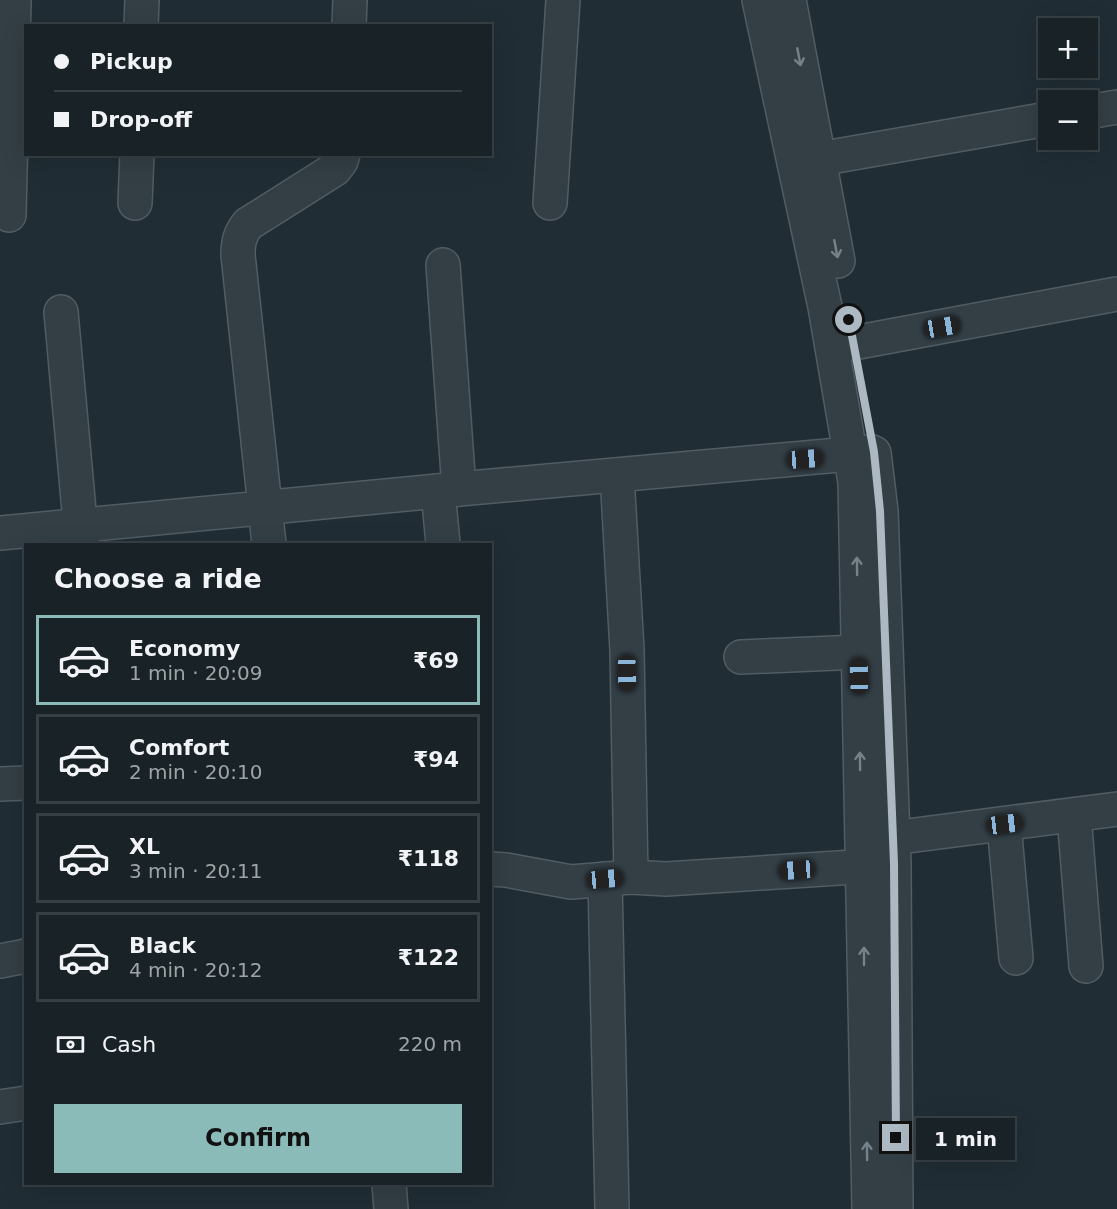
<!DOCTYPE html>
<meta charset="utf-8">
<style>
:root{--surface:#182227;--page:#212a2f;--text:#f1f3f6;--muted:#9fa4a7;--line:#363f44;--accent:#8bbbb9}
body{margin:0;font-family:"DejaVu Sans",sans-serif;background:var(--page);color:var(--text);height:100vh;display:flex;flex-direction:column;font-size:22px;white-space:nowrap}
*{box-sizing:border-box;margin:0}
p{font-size:20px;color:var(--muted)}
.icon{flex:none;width:33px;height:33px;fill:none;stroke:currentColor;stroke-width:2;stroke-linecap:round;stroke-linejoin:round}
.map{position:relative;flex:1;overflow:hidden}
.sheet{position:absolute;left:24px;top:543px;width:468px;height:642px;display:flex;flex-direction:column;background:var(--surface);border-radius:0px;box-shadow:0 6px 24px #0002,0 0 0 2px var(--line)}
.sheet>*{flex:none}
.banner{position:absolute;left:24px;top:24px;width:468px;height:132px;border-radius:0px;box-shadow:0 6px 24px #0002,0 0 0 2px var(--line);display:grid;align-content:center;height:132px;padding:0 30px;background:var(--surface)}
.tools{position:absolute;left:1038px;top:18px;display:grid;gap:12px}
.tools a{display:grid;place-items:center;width:60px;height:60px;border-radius:0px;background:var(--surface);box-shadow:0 6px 24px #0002,0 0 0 2px var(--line);font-size:30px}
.end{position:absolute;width:27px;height:27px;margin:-14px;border:8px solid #adb9c2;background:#111;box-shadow:0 0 0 3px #111}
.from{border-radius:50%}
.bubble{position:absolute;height:42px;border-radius:0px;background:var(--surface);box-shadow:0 6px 24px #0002,0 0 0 2px var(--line);font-size:20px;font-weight:700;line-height:42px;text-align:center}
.car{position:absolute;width:18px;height:36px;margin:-18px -9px;border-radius:8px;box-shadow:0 0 4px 2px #0007;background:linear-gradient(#222 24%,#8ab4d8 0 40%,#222 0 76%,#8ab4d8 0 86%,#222 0)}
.banner b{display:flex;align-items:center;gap:21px;height:57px;font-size:22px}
.banner b+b{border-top:2px solid var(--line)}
.banner i{width:15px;height:15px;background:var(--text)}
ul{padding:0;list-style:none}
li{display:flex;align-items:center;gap:18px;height:90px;margin:0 12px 9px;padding:0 18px;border:3px solid var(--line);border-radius:0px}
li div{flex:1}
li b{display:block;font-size:22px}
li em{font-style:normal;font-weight:700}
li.on{border-color:var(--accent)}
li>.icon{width:54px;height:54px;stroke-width:1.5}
h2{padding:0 30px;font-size:27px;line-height:72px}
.pay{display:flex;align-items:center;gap:15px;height:66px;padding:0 30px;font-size:22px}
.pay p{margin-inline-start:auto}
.button{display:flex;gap:12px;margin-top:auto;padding:12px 30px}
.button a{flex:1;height:69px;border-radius:0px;background:var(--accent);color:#111;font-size:24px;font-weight:700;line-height:69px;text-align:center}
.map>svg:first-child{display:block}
</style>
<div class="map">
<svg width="1117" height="1209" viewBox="0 0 1117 1209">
<rect width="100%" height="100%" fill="#202d34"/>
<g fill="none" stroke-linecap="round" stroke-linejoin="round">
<g stroke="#515c63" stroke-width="36">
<g id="minor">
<polyline points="759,0 825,307 855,482 869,1209"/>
<polyline points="789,0 838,261"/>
<polyline points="141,26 142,0"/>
<polyline points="349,26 350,0"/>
<polyline points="1088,112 1117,107"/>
<polyline points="819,159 1048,119"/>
<polyline points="135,203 137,154"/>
<polyline points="550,203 563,0"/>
<polyline points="9,215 14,0"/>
<polyline points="443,265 459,489"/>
<polyline points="61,312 82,544"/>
<polyline points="853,343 1117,294"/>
<polyline points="874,453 881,511 894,864 896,1209"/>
<polyline points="617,475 627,650 631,877"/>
<polyline points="438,491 443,544"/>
<polyline points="0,533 459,489 872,452"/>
<path d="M269,544L238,255C238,242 240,234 248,224L335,169L341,161L343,154"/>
<polyline points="741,657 859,652"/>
<polyline points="0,784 26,783"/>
<polyline points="1074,815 1086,966"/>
<polyline points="1004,824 1016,958"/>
<polyline points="892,838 1117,809"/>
<polyline points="490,869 506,870 571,882 631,877 666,879 886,865"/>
<polyline points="605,879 612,1209"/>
<polyline points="0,961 26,956"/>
<polyline points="0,1107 26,1103"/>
<polyline points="389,1184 391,1209"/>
</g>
</g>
<use href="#minor" stroke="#333e45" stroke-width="33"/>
</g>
<defs><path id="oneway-shaft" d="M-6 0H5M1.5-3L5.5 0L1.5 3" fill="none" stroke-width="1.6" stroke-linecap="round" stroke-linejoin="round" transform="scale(1.5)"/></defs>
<g stroke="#76828a">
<use href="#oneway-shaft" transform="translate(799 57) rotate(79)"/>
<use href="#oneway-shaft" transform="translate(836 249) rotate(79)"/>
<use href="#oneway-shaft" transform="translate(857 566) rotate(-91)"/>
<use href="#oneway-shaft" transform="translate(860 761) rotate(-91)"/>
<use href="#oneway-shaft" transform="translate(864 956) rotate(-90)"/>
<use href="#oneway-shaft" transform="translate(867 1151) rotate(-91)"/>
</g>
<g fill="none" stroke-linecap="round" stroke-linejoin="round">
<polyline stroke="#adb9c2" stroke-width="8" points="849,320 874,452 880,511 894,864 896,1138"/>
</g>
</svg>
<div class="tools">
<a>+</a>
<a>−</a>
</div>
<i class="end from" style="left:849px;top:320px"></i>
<i class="end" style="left:896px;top:1138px"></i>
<div class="bubble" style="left:916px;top:1118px;width:99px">1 min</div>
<i class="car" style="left:942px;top:327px;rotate:80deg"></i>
<i class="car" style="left:805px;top:459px;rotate:86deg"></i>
<i class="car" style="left:627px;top:673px;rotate:179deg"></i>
<i class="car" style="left:859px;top:676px;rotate:359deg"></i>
<i class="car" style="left:1005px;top:824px;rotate:83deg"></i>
<i class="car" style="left:797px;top:870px;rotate:266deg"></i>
<i class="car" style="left:605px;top:879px;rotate:85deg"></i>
<div class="banner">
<b><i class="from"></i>Pickup</b>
<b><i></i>Drop-off</b>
</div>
<section class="sheet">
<h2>Choose a ride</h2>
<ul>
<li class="on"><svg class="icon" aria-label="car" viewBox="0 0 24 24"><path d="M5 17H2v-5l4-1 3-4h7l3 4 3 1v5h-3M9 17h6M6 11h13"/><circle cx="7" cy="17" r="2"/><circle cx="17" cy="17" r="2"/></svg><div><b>Economy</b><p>1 min · 20:09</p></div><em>₹69</em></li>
<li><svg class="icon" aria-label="car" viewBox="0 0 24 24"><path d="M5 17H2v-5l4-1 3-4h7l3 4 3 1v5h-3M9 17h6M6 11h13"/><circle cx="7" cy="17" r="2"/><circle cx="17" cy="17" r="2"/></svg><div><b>Comfort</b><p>2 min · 20:10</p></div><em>₹94</em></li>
<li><svg class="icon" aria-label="car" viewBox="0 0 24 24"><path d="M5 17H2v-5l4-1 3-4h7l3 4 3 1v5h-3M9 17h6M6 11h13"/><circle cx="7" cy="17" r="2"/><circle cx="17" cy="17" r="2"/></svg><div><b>XL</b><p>3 min · 20:11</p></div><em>₹118</em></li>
<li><svg class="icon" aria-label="car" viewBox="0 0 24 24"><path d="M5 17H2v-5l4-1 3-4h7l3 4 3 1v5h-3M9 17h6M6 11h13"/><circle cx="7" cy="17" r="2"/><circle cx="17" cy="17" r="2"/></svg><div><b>Black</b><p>4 min · 20:12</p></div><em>₹122</em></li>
</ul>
<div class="pay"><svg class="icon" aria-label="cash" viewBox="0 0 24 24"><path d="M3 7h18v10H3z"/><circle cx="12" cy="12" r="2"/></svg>Cash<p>220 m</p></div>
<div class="button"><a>Confirm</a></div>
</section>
</div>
